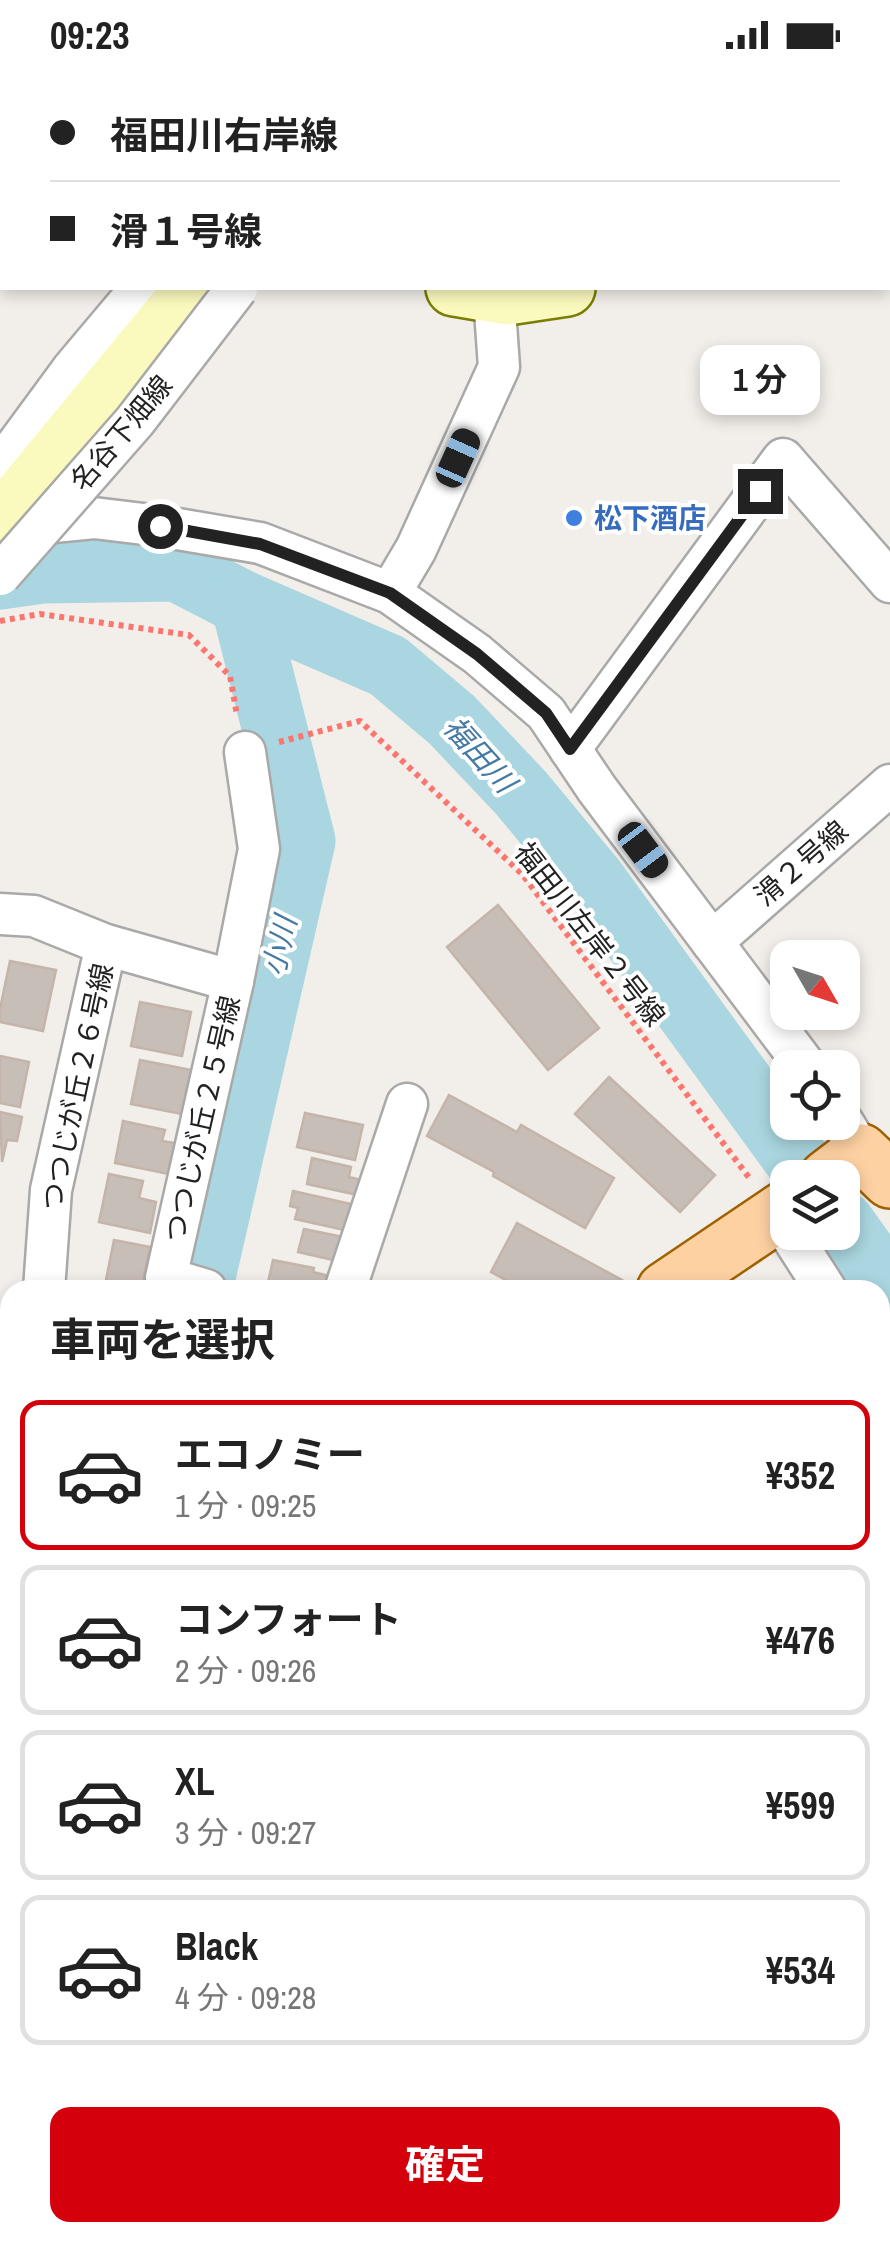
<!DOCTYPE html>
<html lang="ja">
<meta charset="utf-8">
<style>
:root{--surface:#fff;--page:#f2f2f2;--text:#222;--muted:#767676;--line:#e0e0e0;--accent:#d4000c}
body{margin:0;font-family:"Archivo Narrow","Noto Sans JP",sans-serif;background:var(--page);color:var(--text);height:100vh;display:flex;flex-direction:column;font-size:38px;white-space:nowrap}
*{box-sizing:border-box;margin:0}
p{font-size:32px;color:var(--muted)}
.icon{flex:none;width:55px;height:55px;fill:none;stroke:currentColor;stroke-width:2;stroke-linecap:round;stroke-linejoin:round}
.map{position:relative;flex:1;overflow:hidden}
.panel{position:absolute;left:0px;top:1210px;width:890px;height:962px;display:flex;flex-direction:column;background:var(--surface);border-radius:30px 30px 0 0;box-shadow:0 5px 15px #0003}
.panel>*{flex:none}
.guide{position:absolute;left:0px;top:0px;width:890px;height:220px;box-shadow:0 5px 15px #0003;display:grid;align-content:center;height:220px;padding:0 50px;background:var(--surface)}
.needle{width:65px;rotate:129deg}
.buttons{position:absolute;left:770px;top:870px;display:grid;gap:20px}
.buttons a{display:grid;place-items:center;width:90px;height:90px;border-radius:20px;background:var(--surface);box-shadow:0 5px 15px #0003;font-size:50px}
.end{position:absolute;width:45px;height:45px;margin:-22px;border:12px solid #222;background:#fff;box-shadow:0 0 0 5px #fff}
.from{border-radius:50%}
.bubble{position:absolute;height:70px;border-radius:20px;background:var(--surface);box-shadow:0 5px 15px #0003;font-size:32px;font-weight:700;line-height:70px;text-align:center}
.car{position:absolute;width:30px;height:60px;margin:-30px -15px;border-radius:12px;box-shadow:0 0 8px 2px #0007;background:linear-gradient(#222 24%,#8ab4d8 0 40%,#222 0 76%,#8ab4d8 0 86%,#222 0)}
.guide b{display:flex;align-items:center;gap:35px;height:95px;font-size:38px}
.guide b+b{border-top:2px solid var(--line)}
.guide i{width:25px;height:25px;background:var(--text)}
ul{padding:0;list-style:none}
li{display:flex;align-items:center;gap:30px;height:150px;margin:0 20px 15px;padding:0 30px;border:5px solid var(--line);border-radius:20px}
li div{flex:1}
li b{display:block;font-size:38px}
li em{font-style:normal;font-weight:700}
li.active{border-color:var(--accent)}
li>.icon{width:90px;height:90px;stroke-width:1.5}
h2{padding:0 50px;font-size:45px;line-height:120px}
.button{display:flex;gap:20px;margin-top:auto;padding:20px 50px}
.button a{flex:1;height:115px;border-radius:20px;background:var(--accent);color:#fff;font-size:40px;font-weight:700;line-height:115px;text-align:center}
.status{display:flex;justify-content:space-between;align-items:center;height:70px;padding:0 50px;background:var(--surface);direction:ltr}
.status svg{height:28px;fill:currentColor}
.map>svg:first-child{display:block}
</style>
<div class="status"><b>09:23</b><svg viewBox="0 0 49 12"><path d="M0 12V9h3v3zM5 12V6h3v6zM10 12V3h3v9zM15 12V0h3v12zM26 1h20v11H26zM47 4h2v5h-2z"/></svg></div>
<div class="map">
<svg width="890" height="2172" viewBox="0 0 890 2172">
<rect width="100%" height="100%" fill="#f2eee9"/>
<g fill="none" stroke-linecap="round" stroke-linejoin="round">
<g stroke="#a9d6e0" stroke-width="65">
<polyline points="0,507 42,501 177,499 243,533 388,596 452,650 521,723 593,810 810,1108"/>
<polyline points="842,1153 890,1220"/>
<polyline points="200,1220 303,771 243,533"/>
<polyline points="64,2172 66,2162"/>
</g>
</g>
<g fill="#c7beb8" stroke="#c4b4aa" stroke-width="2.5">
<polygon points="498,835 599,958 548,1000 447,877"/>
<polygon points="10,891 56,900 43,961 0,952 0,939"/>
<polygon points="140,932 191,942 182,986 131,976"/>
<polygon points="0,986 29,992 20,1037 0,1033"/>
<polygon points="140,990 191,1000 182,1044 131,1034"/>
<polygon points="609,1007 715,1105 680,1142 575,1044"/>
<polygon points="449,1025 517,1062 521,1055 614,1108 585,1158 493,1106 494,1102 427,1066"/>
<polygon points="0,1042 22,1047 17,1071 7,1070 2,1092"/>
<polygon points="305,1043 363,1055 355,1090 297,1077"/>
<polygon points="123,1051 165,1060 162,1071 175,1073 169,1104 115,1093"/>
<polygon points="312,1088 351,1097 349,1107 365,1111 362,1126 307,1114"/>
<polygon points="109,1104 143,1111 139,1128 156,1132 150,1163 99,1152"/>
<polygon points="293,1121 355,1135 349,1161 295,1149 298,1138 290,1136"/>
<polygon points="517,1153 622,1210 616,1220 524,1220 491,1202"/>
<polygon points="304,1159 348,1168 342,1192 298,1182"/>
<polygon points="114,1170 150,1177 141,1220 104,1220"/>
<polygon points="273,1190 314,1198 313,1202 329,1206 326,1220 282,1220 267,1217"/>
<polygon points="880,1957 890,1964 890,1991 887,1996 880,1991"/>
<polygon points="889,2149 890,2172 815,2172 813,2162 880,2162 880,2150"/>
<polygon points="569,2162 604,2162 615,2166 613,2172 566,2172"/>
<polygon points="679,2162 716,2162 714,2172 677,2172"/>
</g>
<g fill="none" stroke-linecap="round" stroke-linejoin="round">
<g stroke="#a9a9a9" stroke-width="25">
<g id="lane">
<polyline points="880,1647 890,1651"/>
<polyline points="880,1823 884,1820 890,1820"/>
</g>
</g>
<g stroke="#a9a9a9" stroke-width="45">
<g id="street">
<polyline points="0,398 72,300 141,218"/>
<polyline points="23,455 94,448 160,456 260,473 390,523 477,584 546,643 597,719 807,998"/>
<polyline points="390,523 416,479 499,297 494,226"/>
<polyline points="570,679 783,389 890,512"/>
<polyline points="0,844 34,846 106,875 233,911 166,1208 206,1220"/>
<polyline points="712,872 890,715"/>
<polyline points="233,911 259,779 245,682"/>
<polyline points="842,1051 861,1082"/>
<polyline points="789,1162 826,1220"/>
<polyline points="44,1220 51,1120 106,875"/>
<polyline points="345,1220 407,1034"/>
<polyline points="880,1305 890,1320"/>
<polyline points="0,1456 10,1459"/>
<polyline points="0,1632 10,1597"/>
<polyline points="880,2014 890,2021"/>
<polyline points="640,2172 643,2162"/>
</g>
</g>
<g stroke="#787e03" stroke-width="60">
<g id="secondary">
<polyline points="187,0 189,2"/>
<polyline points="850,0 852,2"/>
<polyline points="371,2 374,0"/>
<polyline points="888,43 890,46"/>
<polyline points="888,157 890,157"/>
<polyline points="454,218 507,227 567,218"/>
<polyline points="0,452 193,218"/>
</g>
</g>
<g stroke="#a06200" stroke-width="60">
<g id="primary">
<polyline points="827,1108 861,1082 890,1110"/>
<polyline points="665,1220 788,1137"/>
<polyline points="140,2172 147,2162"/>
</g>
</g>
<g stroke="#fc7670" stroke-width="6" stroke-dasharray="5 5" stroke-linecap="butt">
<polyline points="0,551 40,544 189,565 230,606 237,645"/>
<polyline points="279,672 360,651 522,804 750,1109"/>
</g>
<use href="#lane" stroke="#fff" stroke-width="20"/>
<use href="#street" stroke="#fff" stroke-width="40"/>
<use href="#secondary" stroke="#fbfabe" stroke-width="55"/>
<use href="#primary" stroke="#fdd1a2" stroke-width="55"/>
<g stroke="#a9a9a9" stroke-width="45" stroke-linecap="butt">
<polyline id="street-bridge" points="0,505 135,351 237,218"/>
</g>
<use href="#street-bridge" stroke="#fff" stroke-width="40"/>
</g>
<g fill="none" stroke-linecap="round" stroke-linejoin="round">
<polyline stroke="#222" stroke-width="12" points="160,456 260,474 390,523 477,584 546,643 570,679 760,421"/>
</g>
<circle fill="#3f7fe0" stroke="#fff" stroke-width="4" cx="574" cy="448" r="10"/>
<g text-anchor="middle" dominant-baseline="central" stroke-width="8" stroke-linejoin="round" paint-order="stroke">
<g font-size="28" fill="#222" stroke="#fff">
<text transform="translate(121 363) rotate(-50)">名谷下畑線</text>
<text transform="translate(801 793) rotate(-41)">滑２号線</text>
<text transform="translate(590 864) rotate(52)">福田川左岸２号線</text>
<text transform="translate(77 1017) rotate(-78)">つつじが丘２６号線</text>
<text transform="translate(202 1049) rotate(-77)">つつじが丘２５号線</text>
</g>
<g font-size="28" font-weight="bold" fill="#366cbe" stroke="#fff" text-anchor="start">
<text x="594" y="448">松下酒店</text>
</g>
<g font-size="30" font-style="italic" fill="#457aa4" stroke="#fff">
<text transform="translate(480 684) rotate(48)">福田川</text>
<text transform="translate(279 876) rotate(-77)">小川</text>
</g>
</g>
</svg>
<div class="buttons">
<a><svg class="needle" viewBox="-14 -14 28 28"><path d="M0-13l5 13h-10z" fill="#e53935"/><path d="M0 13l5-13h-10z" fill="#767676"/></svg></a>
<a><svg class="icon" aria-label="locate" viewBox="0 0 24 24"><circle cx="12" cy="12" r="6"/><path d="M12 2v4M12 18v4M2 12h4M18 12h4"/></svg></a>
<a><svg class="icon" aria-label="layers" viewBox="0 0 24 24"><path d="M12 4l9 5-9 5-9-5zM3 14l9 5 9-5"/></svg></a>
</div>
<i class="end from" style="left:160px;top:456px"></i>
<i class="end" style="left:760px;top:421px"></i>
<div class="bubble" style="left:700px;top:275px;width:120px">1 分</div>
<i class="car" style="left:458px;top:388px;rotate:24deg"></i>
<i class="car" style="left:643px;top:780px;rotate:143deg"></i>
<div class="guide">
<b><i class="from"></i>福田川右岸線</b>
<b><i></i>滑１号線</b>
</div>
<section class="panel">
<h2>車両を選択</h2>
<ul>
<li class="active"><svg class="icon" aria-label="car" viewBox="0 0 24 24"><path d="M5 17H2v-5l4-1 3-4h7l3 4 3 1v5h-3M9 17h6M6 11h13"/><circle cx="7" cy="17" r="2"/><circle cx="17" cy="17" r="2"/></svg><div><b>エコノミー</b><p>1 分 · 09:25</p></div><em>¥352</em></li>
<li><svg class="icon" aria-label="car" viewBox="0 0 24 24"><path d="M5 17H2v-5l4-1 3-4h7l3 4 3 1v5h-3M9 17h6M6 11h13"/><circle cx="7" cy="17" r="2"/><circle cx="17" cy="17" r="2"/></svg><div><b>コンフォート</b><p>2 分 · 09:26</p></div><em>¥476</em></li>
<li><svg class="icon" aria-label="car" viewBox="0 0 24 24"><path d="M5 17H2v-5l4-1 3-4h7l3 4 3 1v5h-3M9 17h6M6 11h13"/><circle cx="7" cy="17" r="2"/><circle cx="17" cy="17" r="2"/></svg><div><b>XL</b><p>3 分 · 09:27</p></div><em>¥599</em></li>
<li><svg class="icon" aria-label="car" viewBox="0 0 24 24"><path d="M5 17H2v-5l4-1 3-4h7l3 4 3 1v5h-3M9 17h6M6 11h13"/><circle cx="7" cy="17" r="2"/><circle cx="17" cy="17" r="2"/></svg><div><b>Black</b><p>4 分 · 09:28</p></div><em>¥534</em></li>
</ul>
<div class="button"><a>確定</a></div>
</section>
</div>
